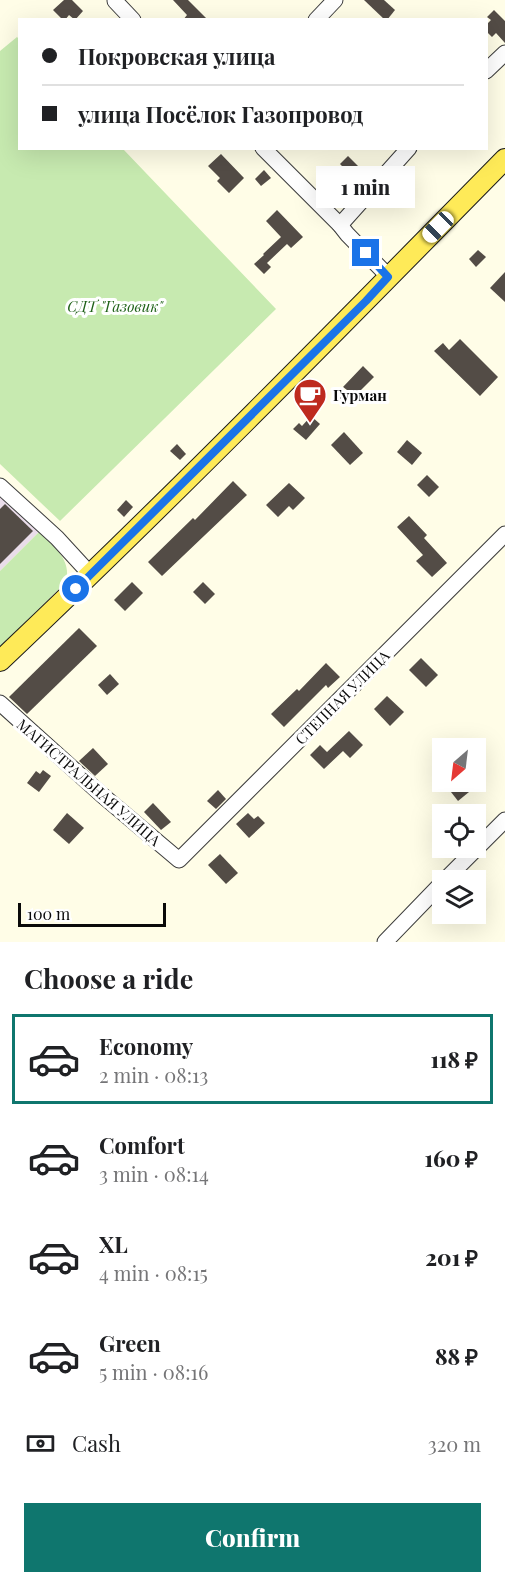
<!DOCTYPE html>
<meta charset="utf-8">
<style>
:root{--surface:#fff;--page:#f2f2f2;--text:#202124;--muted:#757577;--line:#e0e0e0;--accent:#0f766e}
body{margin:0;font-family:"Playfair Display",serif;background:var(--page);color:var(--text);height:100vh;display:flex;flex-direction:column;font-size:22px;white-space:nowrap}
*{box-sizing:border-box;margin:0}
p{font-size:20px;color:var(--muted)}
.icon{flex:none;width:33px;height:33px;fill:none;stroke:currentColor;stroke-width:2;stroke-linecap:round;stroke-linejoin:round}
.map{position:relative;height:942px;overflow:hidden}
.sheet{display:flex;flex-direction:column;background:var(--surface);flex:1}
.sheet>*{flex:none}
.top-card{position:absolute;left:18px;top:18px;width:470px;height:132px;border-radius:0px;box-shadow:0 6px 24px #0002;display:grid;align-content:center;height:132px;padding:0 24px;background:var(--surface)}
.needle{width:39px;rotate:208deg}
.controls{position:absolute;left:432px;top:738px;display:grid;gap:12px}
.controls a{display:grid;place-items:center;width:54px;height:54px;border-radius:0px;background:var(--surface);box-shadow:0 6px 24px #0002;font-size:30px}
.scale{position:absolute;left:18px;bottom:15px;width:148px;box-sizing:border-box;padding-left:6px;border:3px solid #0a0a0a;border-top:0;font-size:16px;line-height:21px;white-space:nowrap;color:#0a0a0a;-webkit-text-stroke:4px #fff;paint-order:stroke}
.end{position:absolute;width:27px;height:27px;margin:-14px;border:8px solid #1a73e8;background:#fff;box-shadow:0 0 0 3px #fff}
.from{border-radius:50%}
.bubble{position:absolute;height:42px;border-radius:0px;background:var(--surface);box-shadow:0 6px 24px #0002;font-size:20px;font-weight:800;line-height:42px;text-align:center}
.car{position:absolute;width:18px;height:36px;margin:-18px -9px;border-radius:8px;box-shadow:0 0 4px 2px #0007;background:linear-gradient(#fff 24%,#345 0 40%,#fff 0 76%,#345 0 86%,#fff 0)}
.top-card b{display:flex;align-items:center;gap:21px;height:57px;font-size:22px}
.top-card b+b{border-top:2px solid var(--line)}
.top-card i{width:15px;height:15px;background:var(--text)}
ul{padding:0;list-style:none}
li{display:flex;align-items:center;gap:18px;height:90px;margin:0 12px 9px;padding:0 12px;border:3px solid transparent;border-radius:0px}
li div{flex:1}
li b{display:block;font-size:22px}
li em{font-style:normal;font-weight:800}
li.selected{border-color:var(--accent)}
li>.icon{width:54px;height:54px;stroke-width:1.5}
h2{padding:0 24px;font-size:27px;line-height:72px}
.pay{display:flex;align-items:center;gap:15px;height:66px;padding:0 24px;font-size:22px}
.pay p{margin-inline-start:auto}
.action{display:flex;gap:12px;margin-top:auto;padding:12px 24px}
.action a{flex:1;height:69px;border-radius:0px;background:var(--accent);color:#fff;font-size:24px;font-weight:800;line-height:69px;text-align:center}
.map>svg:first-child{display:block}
</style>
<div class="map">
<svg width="505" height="942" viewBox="0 0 505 942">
<rect width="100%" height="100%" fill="#fffde7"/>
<polygon fill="#eaddea" points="0,494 39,532 0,571"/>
<g fill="#c7eab0">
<polygon points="17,37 20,40 20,148 123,149 276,309 60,521 0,464 0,51"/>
<path d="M39,532C54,546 72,560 66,582L0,647V571Z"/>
</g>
<g fill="#534c46">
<polygon points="64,0 72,0 83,11 75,20 69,15 65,20 63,20 53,10"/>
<polygon points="173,0 188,0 208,20 183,20 187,15"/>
<polygon points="364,0 384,0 395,10 387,20 385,20"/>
<polygon points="494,10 505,21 505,43 496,33 492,37 486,31 486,25 491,20 487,17"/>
<polygon points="221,154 244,178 229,193 217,181 220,178 208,166"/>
<polygon points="348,156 367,175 359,183 354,178 347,185 336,174 343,167 340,164"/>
<polygon points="264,170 271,178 261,186 255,179"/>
<polygon points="277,210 303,237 291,248 287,244 267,263 271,267 264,274 254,264 264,255 263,254 281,237 266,221"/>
<polygon points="478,250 486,257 476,267 469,259"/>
<polygon points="505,272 505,302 490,288"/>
<polygon points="460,339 498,377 480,396 434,351 443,343 449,350"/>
<polygon points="363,366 374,377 345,406 338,399 347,390 343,387"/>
<polygon points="311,416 320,424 306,440 293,429 299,423 302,426"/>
<polygon points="344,432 363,453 350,465 331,445"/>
<polygon points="407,440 422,453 412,465 397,452"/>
<polygon points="177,444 186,454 180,460 170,451"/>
<polygon points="427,475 439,487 429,497 417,485"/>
<polygon points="233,481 247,495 162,576 148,562 193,518 195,520"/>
<polygon points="289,483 305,498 293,510 289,506 278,517 266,505"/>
<polygon points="126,500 133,507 124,517 117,510"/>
<polygon points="5,504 33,531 0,564 0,509"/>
<polygon points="409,516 427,535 424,538 447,563 432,577 416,561 423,555 397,527"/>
<polygon points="132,582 143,593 125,611 114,600"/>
<polygon points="203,582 215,594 205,604 193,592"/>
<polygon points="79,628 97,646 27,714 9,697"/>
<polygon points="421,658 438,675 426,687 409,670"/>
<polygon points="326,663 340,677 328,688 326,685 284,727 271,714 297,689 299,691"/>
<polygon points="110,674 119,684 107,695 98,685"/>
<polygon points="387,696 404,712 390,726 374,709"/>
<polygon points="349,731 363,745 350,758 343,751 324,769 310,755 320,745 327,752"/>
<polygon points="93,748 108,764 95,776 79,761"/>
<polygon points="43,770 51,776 39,792 27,783 36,771 40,774"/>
<polygon points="462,783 469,792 458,801 451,792"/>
<polygon points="218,790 226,799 216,809 207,801"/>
<polygon points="153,803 171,822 161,830 144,812"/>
<polygon points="67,813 84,828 69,844 53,830"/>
<polygon points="248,813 254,819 258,816 265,823 249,838 236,824"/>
<polygon points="220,854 238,873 226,884 208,865"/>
</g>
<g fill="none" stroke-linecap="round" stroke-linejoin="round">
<g stroke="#3d3d3d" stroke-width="17">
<g id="minor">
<polyline points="116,0 115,1 133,20"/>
<polyline points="316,20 335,0"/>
<polyline points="486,71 505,53"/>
<polyline points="263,148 340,225 347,234 389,277"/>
<polyline points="340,225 409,148"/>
<polyline points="0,486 57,538 91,575"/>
<polyline points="0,703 102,795 179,860 505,534"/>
<polyline points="445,880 505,820"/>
<polyline points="385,942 442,883"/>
</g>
</g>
<g stroke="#1b1b1b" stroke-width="22">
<path id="major" d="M0,661C172,498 339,328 505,159"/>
</g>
<use href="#minor" stroke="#fff" stroke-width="15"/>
<use href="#major" stroke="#feea58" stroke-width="20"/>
</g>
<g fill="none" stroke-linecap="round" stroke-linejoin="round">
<polyline stroke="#1a73e8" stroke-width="8" points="76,589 366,301 388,277 366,253"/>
</g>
<defs>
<g id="cafe-pin" transform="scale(1.725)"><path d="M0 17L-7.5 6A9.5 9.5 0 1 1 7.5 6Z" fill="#be2a1e" stroke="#fff"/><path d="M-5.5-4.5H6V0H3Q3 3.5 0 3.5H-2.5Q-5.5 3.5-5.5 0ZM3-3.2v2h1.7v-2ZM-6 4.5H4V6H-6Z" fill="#fff"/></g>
</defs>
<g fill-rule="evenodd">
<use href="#cafe-pin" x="310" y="395"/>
</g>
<g text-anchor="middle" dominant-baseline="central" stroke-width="6" stroke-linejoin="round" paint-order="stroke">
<g font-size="15" font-style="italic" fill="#206219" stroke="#fff">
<text x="115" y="306">СДТ "Газовик"</text>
</g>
<g font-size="15" font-weight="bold" fill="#0a0a0a" stroke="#fff" text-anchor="start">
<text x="333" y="395">Гурман</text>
</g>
<g font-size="15" fill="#0a0a0a" stroke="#fff">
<text transform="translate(342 697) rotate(-45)">СТЕПНАЯ УЛИЦА</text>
<text transform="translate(89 782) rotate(41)">МАГИСТРАЛЬНАЯ УЛИЦА</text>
</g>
</g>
</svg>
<div class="controls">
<a><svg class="needle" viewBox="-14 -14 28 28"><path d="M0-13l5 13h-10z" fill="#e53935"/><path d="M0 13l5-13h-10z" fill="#757577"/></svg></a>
<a><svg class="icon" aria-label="locate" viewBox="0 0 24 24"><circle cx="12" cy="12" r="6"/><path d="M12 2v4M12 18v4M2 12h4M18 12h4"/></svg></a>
<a><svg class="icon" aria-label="layers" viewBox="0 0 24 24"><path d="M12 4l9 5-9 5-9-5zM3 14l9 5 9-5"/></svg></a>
</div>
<div class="scale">100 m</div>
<i class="end from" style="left:76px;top:589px"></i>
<i class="end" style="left:366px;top:253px"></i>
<div class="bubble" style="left:316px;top:166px;width:99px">1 min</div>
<i class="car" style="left:438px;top:227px;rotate:225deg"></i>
<div class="top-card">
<b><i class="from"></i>Покровская улица</b>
<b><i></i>улица Посёлок Газопровод</b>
</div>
</div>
<section class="sheet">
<h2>Choose a ride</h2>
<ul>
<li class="selected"><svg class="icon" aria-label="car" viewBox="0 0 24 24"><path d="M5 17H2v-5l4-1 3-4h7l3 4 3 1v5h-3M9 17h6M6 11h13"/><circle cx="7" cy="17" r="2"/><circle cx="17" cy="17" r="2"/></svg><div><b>Economy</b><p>2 min · 08:13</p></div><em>118 ₽</em></li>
<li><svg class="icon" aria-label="car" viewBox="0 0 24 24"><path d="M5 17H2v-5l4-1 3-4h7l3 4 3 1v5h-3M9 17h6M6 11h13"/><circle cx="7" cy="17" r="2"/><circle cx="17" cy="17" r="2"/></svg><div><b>Comfort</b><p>3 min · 08:14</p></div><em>160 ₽</em></li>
<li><svg class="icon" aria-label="car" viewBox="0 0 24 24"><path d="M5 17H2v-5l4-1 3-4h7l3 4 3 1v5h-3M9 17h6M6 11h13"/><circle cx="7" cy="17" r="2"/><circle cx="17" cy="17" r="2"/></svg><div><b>XL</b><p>4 min · 08:15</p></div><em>201 ₽</em></li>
<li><svg class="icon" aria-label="car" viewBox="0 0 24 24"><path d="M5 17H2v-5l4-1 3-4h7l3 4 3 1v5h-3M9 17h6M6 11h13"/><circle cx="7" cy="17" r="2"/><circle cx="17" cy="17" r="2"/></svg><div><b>Green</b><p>5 min · 08:16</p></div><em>88 ₽</em></li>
</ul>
<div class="pay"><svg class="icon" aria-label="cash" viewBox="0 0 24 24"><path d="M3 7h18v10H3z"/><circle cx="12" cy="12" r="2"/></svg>Cash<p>320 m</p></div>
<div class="action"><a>Confirm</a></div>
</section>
